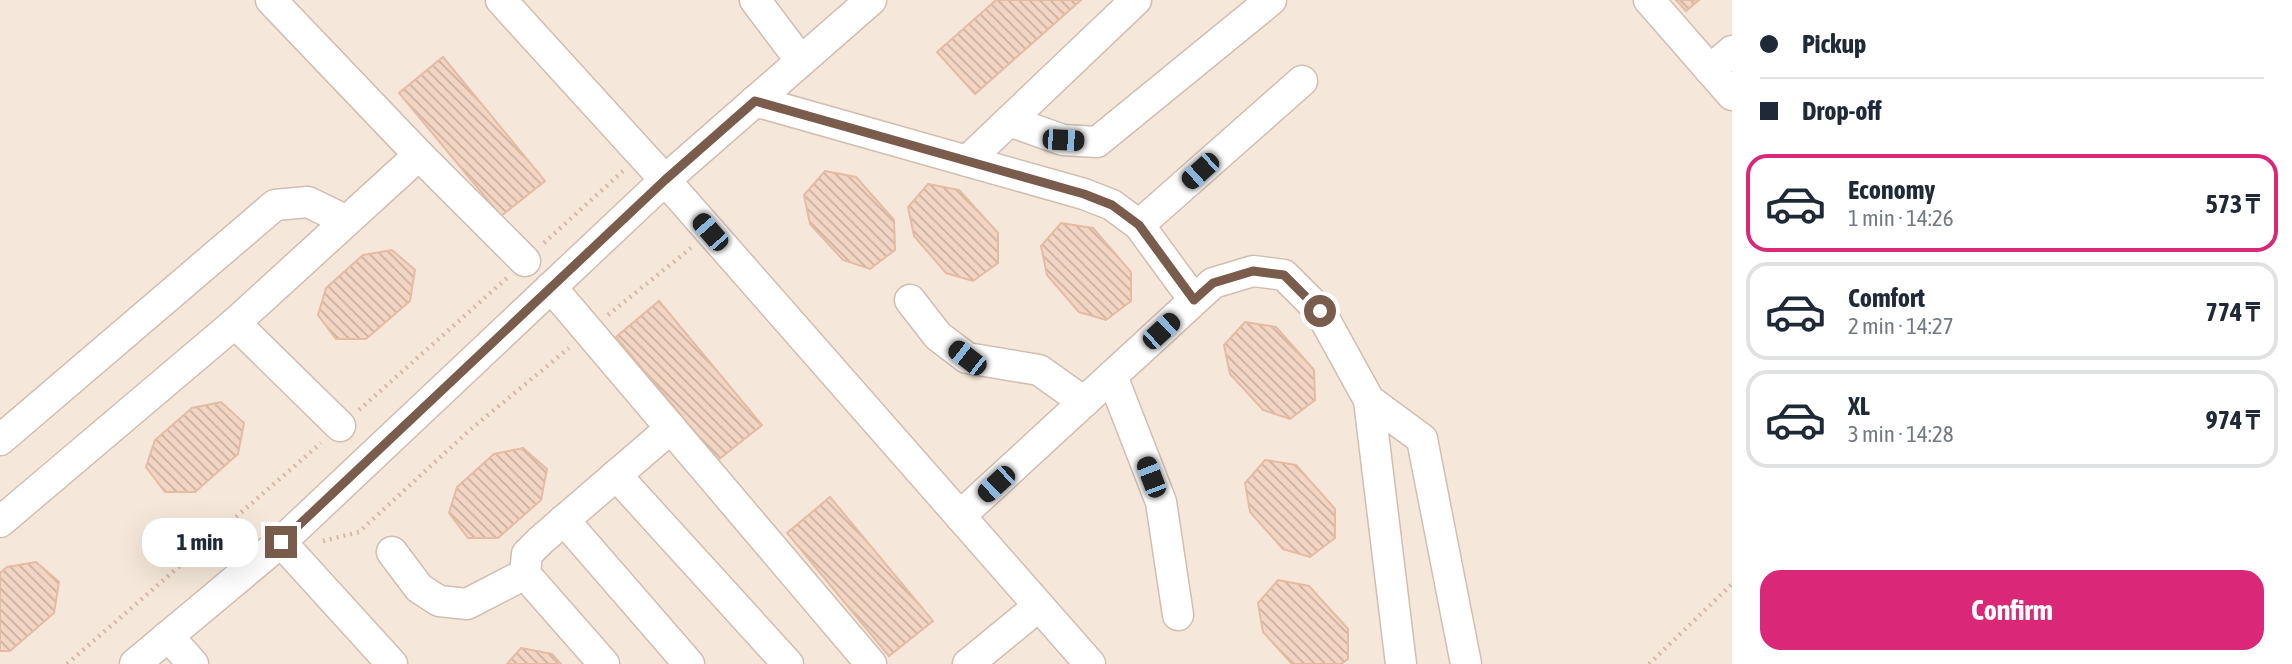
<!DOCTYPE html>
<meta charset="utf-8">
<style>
:root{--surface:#fff;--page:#f6f6f7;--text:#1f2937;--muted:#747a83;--line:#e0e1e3;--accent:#db2777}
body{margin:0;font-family:"Asap Condensed",sans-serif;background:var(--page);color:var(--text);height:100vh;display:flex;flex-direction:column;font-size:26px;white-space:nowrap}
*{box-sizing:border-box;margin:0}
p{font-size:23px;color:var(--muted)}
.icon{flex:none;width:38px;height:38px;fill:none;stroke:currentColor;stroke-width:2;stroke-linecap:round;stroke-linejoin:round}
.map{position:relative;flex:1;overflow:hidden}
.panel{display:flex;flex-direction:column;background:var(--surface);width:560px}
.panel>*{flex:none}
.hud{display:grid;align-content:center;height:154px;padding:0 28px;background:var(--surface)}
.end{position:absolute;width:32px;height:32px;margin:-16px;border:9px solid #7a5c4d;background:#fff;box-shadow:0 0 0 4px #fff}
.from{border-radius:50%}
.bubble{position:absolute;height:49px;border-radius:21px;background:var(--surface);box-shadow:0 7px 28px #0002;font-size:23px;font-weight:700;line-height:49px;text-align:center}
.car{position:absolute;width:21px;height:42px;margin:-21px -10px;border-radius:9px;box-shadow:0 0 5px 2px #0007;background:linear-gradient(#222 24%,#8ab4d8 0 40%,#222 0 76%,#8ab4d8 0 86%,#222 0)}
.hud b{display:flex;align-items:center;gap:24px;height:66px;font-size:26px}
.hud b+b{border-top:2px solid var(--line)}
.hud i{width:18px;height:18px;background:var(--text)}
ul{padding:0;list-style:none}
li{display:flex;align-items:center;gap:21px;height:98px;margin:0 14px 10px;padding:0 14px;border:4px solid var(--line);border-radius:21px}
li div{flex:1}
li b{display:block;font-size:26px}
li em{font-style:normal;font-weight:700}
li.current{border-color:var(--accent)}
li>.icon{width:63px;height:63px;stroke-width:1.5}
.primary-button{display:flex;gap:14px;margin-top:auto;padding:14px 28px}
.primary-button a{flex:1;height:80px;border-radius:21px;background:var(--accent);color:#fff;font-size:28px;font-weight:700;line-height:80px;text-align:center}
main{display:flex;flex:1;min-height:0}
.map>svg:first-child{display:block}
</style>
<main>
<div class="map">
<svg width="1732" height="664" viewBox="0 0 1732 664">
<defs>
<pattern id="building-back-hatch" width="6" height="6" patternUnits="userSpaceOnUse" patternTransform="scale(1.75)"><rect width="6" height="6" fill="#f3d5c3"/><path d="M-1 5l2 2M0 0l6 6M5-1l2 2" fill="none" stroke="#cab0a1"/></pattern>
</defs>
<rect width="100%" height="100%" fill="#fdf6ec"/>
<rect fill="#f5e8da" x="0" y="0" width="1732" height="664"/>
<g fill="url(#building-back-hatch)" stroke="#e6bba3" stroke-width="2">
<polygon points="996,0 1081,0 975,94 937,52"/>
<polygon points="1676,0 1699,0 1686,11"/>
<polygon points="443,57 545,181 501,216 399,93"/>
<polygon points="825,171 856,177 894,220 895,250 870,269 843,260 810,224 804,195"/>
<polygon points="928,184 959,190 998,233 998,263 973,281 946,273 914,236 908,207"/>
<polygon points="1061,223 1093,228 1131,272 1131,301 1106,320 1079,312 1047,275 1041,246"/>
<polygon points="392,250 415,270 410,301 366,339 336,339 318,315 326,288 363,255"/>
<polygon points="659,301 762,425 718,460 616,337"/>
<polygon points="1245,322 1276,327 1314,370 1315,400 1290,419 1263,410 1230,374 1224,345"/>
<polygon points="221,402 244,423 238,454 195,492 165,492 146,467 155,440 192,408"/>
<polygon points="523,448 547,469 541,500 498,538 468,538 449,513 457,487 494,454"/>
<polygon points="1265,460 1296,465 1335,509 1335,538 1310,557 1283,549 1250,512 1245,483"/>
<polygon points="830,497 933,621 889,656 787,533"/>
<polygon points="36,562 59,582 54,613 10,651 0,651 0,573 7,567"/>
<polygon points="1278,580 1309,586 1348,629 1348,659 1341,664 1292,664 1263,632 1258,603"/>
<polygon points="521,648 552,654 561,664 507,664"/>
</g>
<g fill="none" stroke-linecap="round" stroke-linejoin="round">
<g stroke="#d1beb0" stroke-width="33">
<g id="minor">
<polyline points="501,0 665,180 1090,664"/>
<polyline points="755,0 801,61"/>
<polyline points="1649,0 1732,95"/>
<polyline points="1710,70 1732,51"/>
<polyline points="755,101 1084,194 1112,205 1139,225 1194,300"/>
<polyline points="1009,121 1063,140 1097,142 1271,0"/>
<polyline points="419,155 525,261"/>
<polyline points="967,161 1136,0"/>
<polyline points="1139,225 1302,81"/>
<polyline points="551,287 871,664"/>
<polyline points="910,300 938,336 967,358 1039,370 1084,402"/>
<polyline points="235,323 340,426"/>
<polyline points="1112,376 1161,502 1178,615"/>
<polyline points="1369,400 1401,664"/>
<polyline points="0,440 275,205 308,202 345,220"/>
<polyline points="616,475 788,664"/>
<polyline points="960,516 1213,283 1253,271 1284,275 1320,311 1369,400 1422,439 1466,664"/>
<polyline points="564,520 689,664"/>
<polyline points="0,522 235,323 419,155 271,0"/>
<polyline points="281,542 392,664"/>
<polyline points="392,552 419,588 439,601 467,604 525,574"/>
<polyline points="168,636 193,664"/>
<polyline points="135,664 281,542 665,180 871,0"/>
<polyline points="604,664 525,574 527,554 540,541 671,428"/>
<polyline points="968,664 1039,606"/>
</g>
</g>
<g stroke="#d9b8a5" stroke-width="4.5" stroke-dasharray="2 5" stroke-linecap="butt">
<polyline points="544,243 623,171"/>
<polyline points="608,315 691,248"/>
<polyline points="359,410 507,278"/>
<polyline points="323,541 359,532 471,429 569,348"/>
<polyline points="67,664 321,443"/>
<polyline points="1649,664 1732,584"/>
</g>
<use href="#minor" stroke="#fff" stroke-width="30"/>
</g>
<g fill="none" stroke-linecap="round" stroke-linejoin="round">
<polyline stroke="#7a5c4d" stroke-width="9" points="281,542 665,180 755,101 1084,194 1112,205 1139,225 1194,300 1213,283 1253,271 1284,275 1320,311"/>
</g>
</svg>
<i class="end from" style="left:1320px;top:311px"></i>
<i class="end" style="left:281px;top:542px"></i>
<div class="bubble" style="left:142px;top:518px;width:116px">1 min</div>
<i class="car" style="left:1063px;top:140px;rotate:93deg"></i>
<i class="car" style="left:1200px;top:171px;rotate:228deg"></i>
<i class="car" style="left:710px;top:232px;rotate:319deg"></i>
<i class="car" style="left:1161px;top:331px;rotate:47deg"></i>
<i class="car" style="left:967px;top:358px;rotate:308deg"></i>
<i class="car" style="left:1151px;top:477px;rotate:339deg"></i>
<i class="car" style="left:996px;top:484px;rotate:227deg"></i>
</div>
<section class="panel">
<div class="hud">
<b><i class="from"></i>Pickup</b>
<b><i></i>Drop-off</b>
</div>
<ul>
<li class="current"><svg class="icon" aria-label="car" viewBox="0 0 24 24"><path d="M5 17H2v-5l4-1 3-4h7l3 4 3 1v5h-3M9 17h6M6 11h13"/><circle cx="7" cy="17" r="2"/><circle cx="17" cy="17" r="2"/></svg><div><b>Economy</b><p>1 min · 14:26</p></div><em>573 ₸</em></li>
<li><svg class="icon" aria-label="car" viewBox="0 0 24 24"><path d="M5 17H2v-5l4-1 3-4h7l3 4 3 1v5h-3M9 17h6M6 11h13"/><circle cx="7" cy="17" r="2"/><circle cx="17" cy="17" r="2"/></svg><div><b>Comfort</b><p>2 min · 14:27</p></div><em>774 ₸</em></li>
<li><svg class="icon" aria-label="car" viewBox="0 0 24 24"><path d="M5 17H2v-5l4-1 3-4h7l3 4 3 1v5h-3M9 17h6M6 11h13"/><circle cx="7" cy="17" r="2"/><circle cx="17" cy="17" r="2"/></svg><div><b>XL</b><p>3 min · 14:28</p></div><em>974 ₸</em></li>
</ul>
<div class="primary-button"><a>Confirm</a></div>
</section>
</main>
